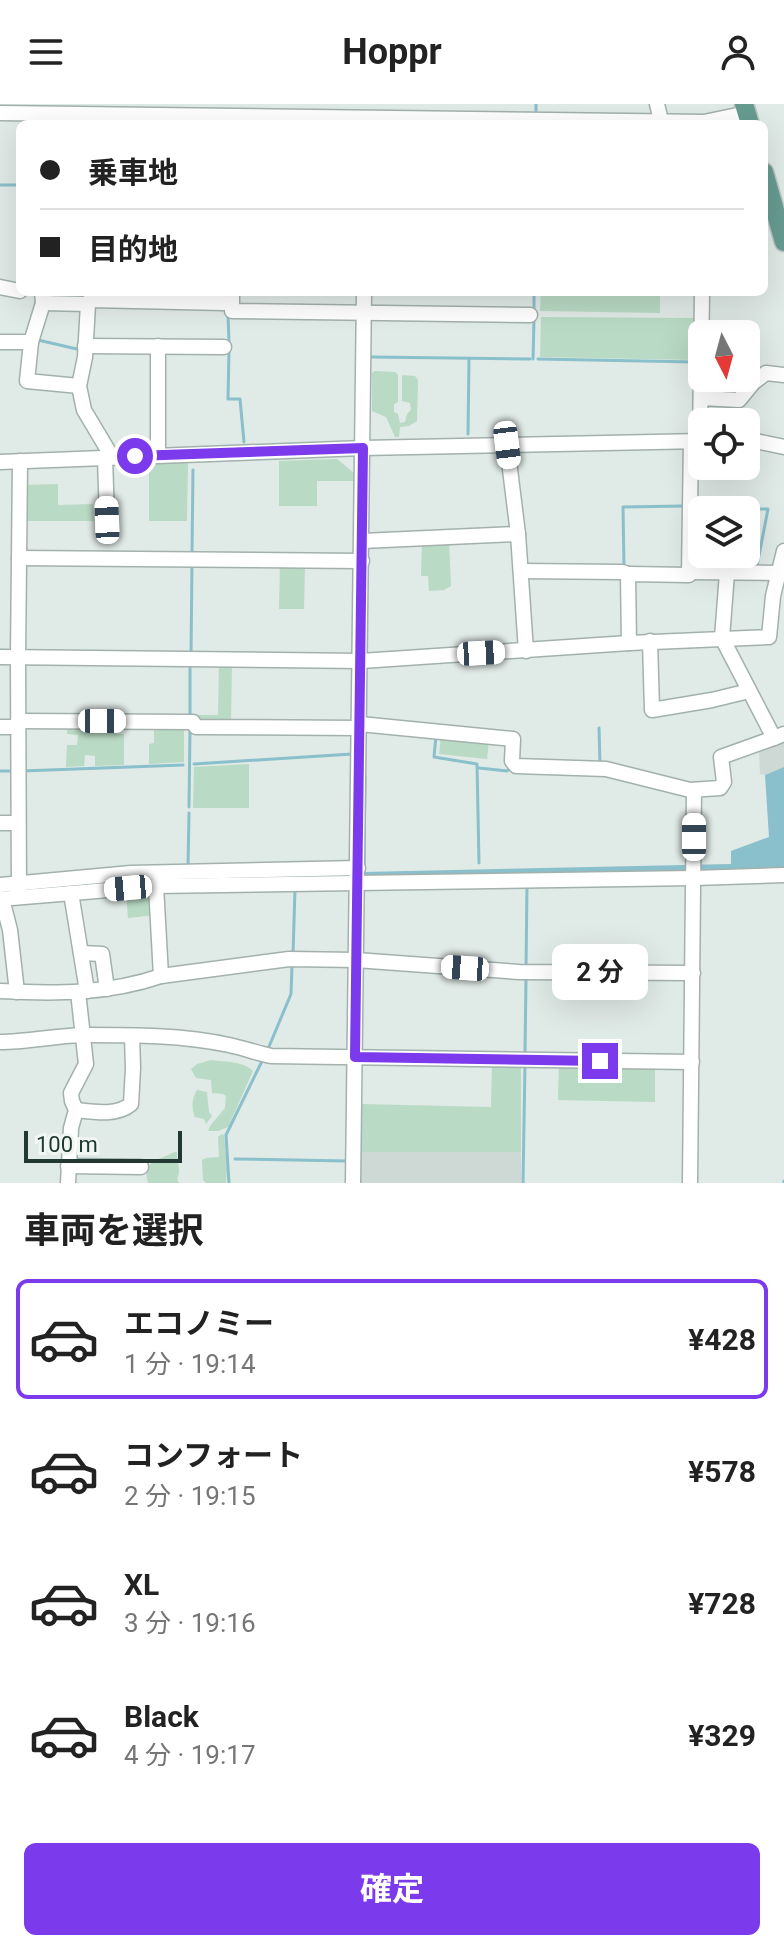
<!DOCTYPE html>
<html lang="ja">
<meta charset="utf-8">
<style>
:root{--surface:#fff;--page:#f2f2f2;--text:#222;--muted:#767676;--line:#e0e0e0;--accent:#7c3aed}
body{margin:0;font-family:Roboto,"Noto Sans JP",sans-serif;background:var(--page);color:var(--text);height:100vh;display:flex;flex-direction:column;font-size:30px;white-space:nowrap}
*{box-sizing:border-box;margin:0}
p{font-size:26px;color:var(--muted)}
.icon{flex:none;width:44px;height:44px;fill:none;stroke:currentColor;stroke-width:2;stroke-linecap:round;stroke-linejoin:round}
.map{position:relative;height:1079px;overflow:hidden}
.sheet{display:flex;flex-direction:column;background:var(--surface);flex:1}
.sheet>*{flex:none}
.banner{position:absolute;left:16px;top:16px;width:752px;height:176px;border-radius:12px;box-shadow:0 8px 32px #0002;display:grid;align-content:center;height:176px;padding:0 24px;background:var(--surface)}
.needle{width:52px;rotate:174deg}
.fabs{position:absolute;left:688px;top:216px;display:grid;gap:16px}
.fabs a{display:grid;place-items:center;width:72px;height:72px;border-radius:12px;background:var(--surface);box-shadow:0 8px 32px #0002;font-size:40px}
.scale{position:absolute;left:24px;bottom:20px;width:158px;box-sizing:border-box;padding-left:8px;border:4px solid #223933;border-top:0;font-size:22px;line-height:28px;white-space:nowrap;color:#223933;-webkit-text-stroke:6px #f0f7f3;paint-order:stroke}
.end{position:absolute;width:36px;height:36px;margin:-18px;border:10px solid #7c3aed;background:#fff;box-shadow:0 0 0 4px #fff}
.from{border-radius:50%}
.bubble{position:absolute;height:56px;border-radius:12px;background:var(--surface);box-shadow:0 8px 32px #0002;font-size:26px;font-weight:700;line-height:56px;text-align:center}
.car{position:absolute;width:24px;height:48px;margin:-24px -12px;border-radius:10px;box-shadow:0 0 6px 2px #0007;background:linear-gradient(#fff 24%,#345 0 40%,#fff 0 76%,#345 0 86%,#fff 0)}
.banner b{display:flex;align-items:center;gap:28px;height:76px;font-size:30px}
.banner b+b{border-top:2px solid var(--line)}
.banner i{width:20px;height:20px;background:var(--text)}
ul{padding:0;list-style:none}
li{display:flex;align-items:center;gap:24px;height:120px;margin:0 16px 12px;padding:0 8px;border:4px solid transparent;border-radius:12px}
li div{flex:1}
li b{display:block;font-size:30px}
li em{font-style:normal;font-weight:700}
li.current{border-color:var(--accent)}
li>.icon{width:72px;height:72px;stroke-width:1.5}
h2{padding:0 24px;font-size:36px;line-height:96px}
.action{display:flex;gap:16px;margin-top:auto;padding:16px 24px}
.action a{flex:1;height:92px;border-radius:12px;background:var(--accent);color:#fff;font-size:32px;font-weight:700;line-height:92px;text-align:center}
header{display:flex;justify-content:space-between;align-items:center;height:104px;padding:0 24px;background:var(--surface);font-size:36px;font-weight:700}
.map>svg:first-child{display:block}
</style>
<header><svg class="icon" aria-label="menu" viewBox="0 0 24 24"><path d="M4 6h16M4 12h16M4 18h16"/></svg>Hoppr<svg class="icon" aria-label="person" viewBox="0 0 24 24"><circle cx="12" cy="8" r="4"/><path d="M4 21q1-7 8-7t8 7"/></svg></header>
<div class="map">
<svg width="784" height="1079" viewBox="0 0 784 1079">
<rect width="100%" height="100%" fill="#e0eae6"/>
<g fill="#ced9d5">
<polygon points="784,639 784,663 765,671 760,670 759,647"/>
<rect x="360" y="1048" width="161" height="31"/>
</g>
<g fill="#b9dac4">
<polygon points="541,188 660,188 660,209 540,207"/>
<polygon points="541,213 697,214 696,256 540,253"/>
<polygon points="375,267 395,268 398,271 398,298 394,300 394,308 398,310 400,319 405,318 407,310 411,306 410,299 402,297 402,271 415,272 418,276 417,317 409,322 400,323 399,333 395,333 386,313 372,307 372,269"/>
<polygon points="337,355 355,370 355,377 317,377 317,402 279,402 279,357"/>
<polygon points="188,356 187,417 149,417 149,357"/>
<polygon points="58,380 58,401 93,400 94,417 25,417 24,381"/>
<polygon points="449,437 451,482 444,486 429,487 428,472 421,472 422,438"/>
<polygon points="280,459 305,459 304,505 279,505"/>
<polygon points="219,559 232,559 231,620 195,618 195,611 218,611"/>
<polygon points="67,619 117,620 117,630 124,630 124,661 95,662 95,652 85,651 84,662 66,663 67,641 77,641 78,631 67,630"/>
<polygon points="154,620 184,620 184,658 149,660 149,640 154,639"/>
<polygon points="441,632 489,637 487,655 439,650"/>
<polygon points="249,660 249,704 193,704 194,663"/>
<polygon points="155,787 156,811 128,814 126,789"/>
<path d="M211,956C226,958 243,957 253,967L228,1023L218,1027H208L210,1022L225,1004L226,992L223,990L212,989L211,976L196,974L191,965L197,960Z"/>
<polygon points="492,959 521,959 521,1048 360,1048 361,1000 491,1003"/>
<polygon points="559,959 655,961 655,998 558,996"/>
<path d="M197,986L207,988L209,1008L212,1012L206,1020L204,1015L195,1013C191,1004 192,994 197,986Z"/>
<polygon points="222,1030 224,1031 227,1064 226,1079 206,1079 203,1076 202,1056 206,1054 219,1053 218,1033"/>
<path d="M174,1048H177C176,1058 182,1066 177,1075L179,1079H148C142,1056 158,1057 174,1048Z"/>
</g>
<polygon fill="#8abfcc" points="784,663 784,766 0,790 0,784 131,771 364,768 731,760 731,747 769,733 765,671"/>
<g fill="none" stroke-linecap="round" stroke-linejoin="round">
<g stroke="#8abfcc" stroke-width="3">
<polyline points="536,8 536,0"/>
<polyline points="196,20 196,19"/>
<polyline points="0,81 20,81"/>
<polyline points="534,207 534,188"/>
<polyline points="228,210 229,239"/>
<polyline points="38,236 81,246"/>
<polyline points="229,246 228,295 240,295 244,338"/>
<polyline points="371,253 530,255"/>
<polyline points="533,255 534,215"/>
<polyline points="538,255 695,258 695,261"/>
<polyline points="468,330 469,255"/>
<polyline points="696,404 768,405 757,462"/>
<polyline points="192,450 193,366"/>
<polyline points="624,464 623,403 684,402"/>
<polyline points="191,551 192,460"/>
<polyline points="190,614 190,563"/>
<polyline points="599,624 600,660"/>
<polyline points="436,632 434,653 477,660 479,759"/>
<polyline points="194,660 352,650"/>
<polyline points="479,664 507,667 510,664"/>
<polyline points="0,667 12,667"/>
<polyline points="22,667 183,661"/>
<polyline points="189,703 190,625"/>
<polyline points="188,762 189,709"/>
<polyline points="364,762 365,673"/>
<polyline points="293,850 295,785"/>
<polyline points="526,864 527,781"/>
<polyline points="268,945 291,890 292,861"/>
<polyline points="525,950 526,874"/>
<polyline points="235,1055 348,1057"/>
<polyline points="229,1079 226,1031 263,955"/>
<polyline points="523,1079 525,960"/>
<polyline points="784,1079 784,1077"/>
</g>
<g stroke="#a3b1ad" stroke-width="17">
<g id="minor">
<polyline points="657,0 661,17"/>
<polyline points="0,9 704,18 747,9"/>
<polyline points="0,183 20,187"/>
<polyline points="232,188 232,207 530,211"/>
<polyline points="43,199 88,200 90,196 224,199"/>
<polyline points="88,200 85,253 79,282 84,306 112,353"/>
<polyline points="0,238 31,238 43,199 42,188"/>
<polyline points="31,238 27,277 79,282"/>
<polyline points="85,242 224,243"/>
<polyline points="701,294 739,296 753,279 766,269 784,271"/>
<polyline points="746,335 784,343"/>
<polyline points="700,337 702,188"/>
<polyline points="507,341 518,430 526,547"/>
<polyline points="158,351 158,242"/>
<polyline points="105,353 107,416"/>
<polyline points="0,358 363,344 702,337"/>
<polyline points="362,437 518,430"/>
<polyline points="19,454 362,457"/>
<polyline points="521,467 622,468 628,470"/>
<polyline points="689,468 777,469"/>
<polyline points="727,469 722,534 774,634 784,630"/>
<polyline points="650,537 652,606 712,596 749,587"/>
<polyline points="629,539 628,470 689,471 691,337"/>
<polyline points="0,553 361,557 629,539 769,533 773,492 784,447"/>
<polyline points="18,617 193,618 196,623 360,624"/>
<polyline points="360,620 513,635 512,657 516,662 606,665 690,686 720,684 724,678 721,653 774,634"/>
<polyline points="0,623 18,623"/>
<polyline points="0,719 18,719"/>
<polyline points="0,781 131,769 358,764"/>
<polyline points="71,789 87,887"/>
<polyline points="19,793 18,554 20,357"/>
<polyline points="0,795 156,782 694,774 784,771"/>
<polyline points="2,795 10,826 17,888"/>
<polyline points="81,849 102,850 107,885"/>
<polyline points="161,872 289,855 356,856 519,868 693,869"/>
<path d="M0,887C55,890 109,890 161,872L156,782"/>
<path d="M0,938C29,938 58,931 87,931C133,931 183,931 229,941C243,944 257,949 271,952L692,958"/>
<path d="M76,1006C94,1008 117,1012 131,1000L133,964L132,932"/>
<polyline points="68,1062 141,1063"/>
<polyline points="68,1079 71,1024 76,1006 72,997 71,989 86,960 78,888"/>
<polyline points="353,1079 364,188"/>
<polyline points="690,1079 694,686"/>
</g>
</g>
<g stroke="#bdc4c2" stroke-width="21">
<g id="major">
<polyline points="744,0 750,20"/>
<polyline points="764,68 784,138"/>
</g>
</g>
<use href="#minor" stroke="#fff" stroke-width="14"/>
<use href="#major" stroke="#679c91" stroke-width="18"/>
</g>
<g fill="none" stroke-linecap="round" stroke-linejoin="round">
<polyline stroke="#7c3aed" stroke-width="10" points="135,352 363,344 355,953 600,957"/>
</g>
</svg>
<div class="fabs">
<a><svg class="needle" viewBox="-14 -14 28 28"><path d="M0-13l5 13h-10z" fill="#e53935"/><path d="M0 13l5-13h-10z" fill="#767676"/></svg></a>
<a><svg class="icon" aria-label="locate" viewBox="0 0 24 24"><circle cx="12" cy="12" r="6"/><path d="M12 2v4M12 18v4M2 12h4M18 12h4"/></svg></a>
<a><svg class="icon" aria-label="layers" viewBox="0 0 24 24"><path d="M12 4l9 5-9 5-9-5zM3 14l9 5 9-5"/></svg></a>
</div>
<div class="scale">100 m</div>
<i class="end from" style="left:135px;top:352px"></i>
<i class="end" style="left:600px;top:957px"></i>
<div class="bubble" style="left:552px;top:840px;width:96px">2 分</div>
<i class="car" style="left:507px;top:341px;rotate:173deg"></i>
<i class="car" style="left:107px;top:416px;rotate:358deg"></i>
<i class="car" style="left:481px;top:549px;rotate:87deg"></i>
<i class="car" style="left:102px;top:617px;rotate:90deg"></i>
<i class="car" style="left:694px;top:733px;rotate:0deg"></i>
<i class="car" style="left:128px;top:784px;rotate:265deg"></i>
<i class="car" style="left:465px;top:864px;rotate:274deg"></i>
<div class="banner">
<b><i class="from"></i>乗車地</b>
<b><i></i>目的地</b>
</div>
</div>
<section class="sheet">
<h2>車両を選択</h2>
<ul>
<li class="current"><svg class="icon" aria-label="car" viewBox="0 0 24 24"><path d="M5 17H2v-5l4-1 3-4h7l3 4 3 1v5h-3M9 17h6M6 11h13"/><circle cx="7" cy="17" r="2"/><circle cx="17" cy="17" r="2"/></svg><div><b>エコノミー</b><p>1 分 · 19:14</p></div><em>¥428</em></li>
<li><svg class="icon" aria-label="car" viewBox="0 0 24 24"><path d="M5 17H2v-5l4-1 3-4h7l3 4 3 1v5h-3M9 17h6M6 11h13"/><circle cx="7" cy="17" r="2"/><circle cx="17" cy="17" r="2"/></svg><div><b>コンフォート</b><p>2 分 · 19:15</p></div><em>¥578</em></li>
<li><svg class="icon" aria-label="car" viewBox="0 0 24 24"><path d="M5 17H2v-5l4-1 3-4h7l3 4 3 1v5h-3M9 17h6M6 11h13"/><circle cx="7" cy="17" r="2"/><circle cx="17" cy="17" r="2"/></svg><div><b>XL</b><p>3 分 · 19:16</p></div><em>¥728</em></li>
<li><svg class="icon" aria-label="car" viewBox="0 0 24 24"><path d="M5 17H2v-5l4-1 3-4h7l3 4 3 1v5h-3M9 17h6M6 11h13"/><circle cx="7" cy="17" r="2"/><circle cx="17" cy="17" r="2"/></svg><div><b>Black</b><p>4 分 · 19:17</p></div><em>¥329</em></li>
</ul>
<div class="action"><a>確定</a></div>
</section>
